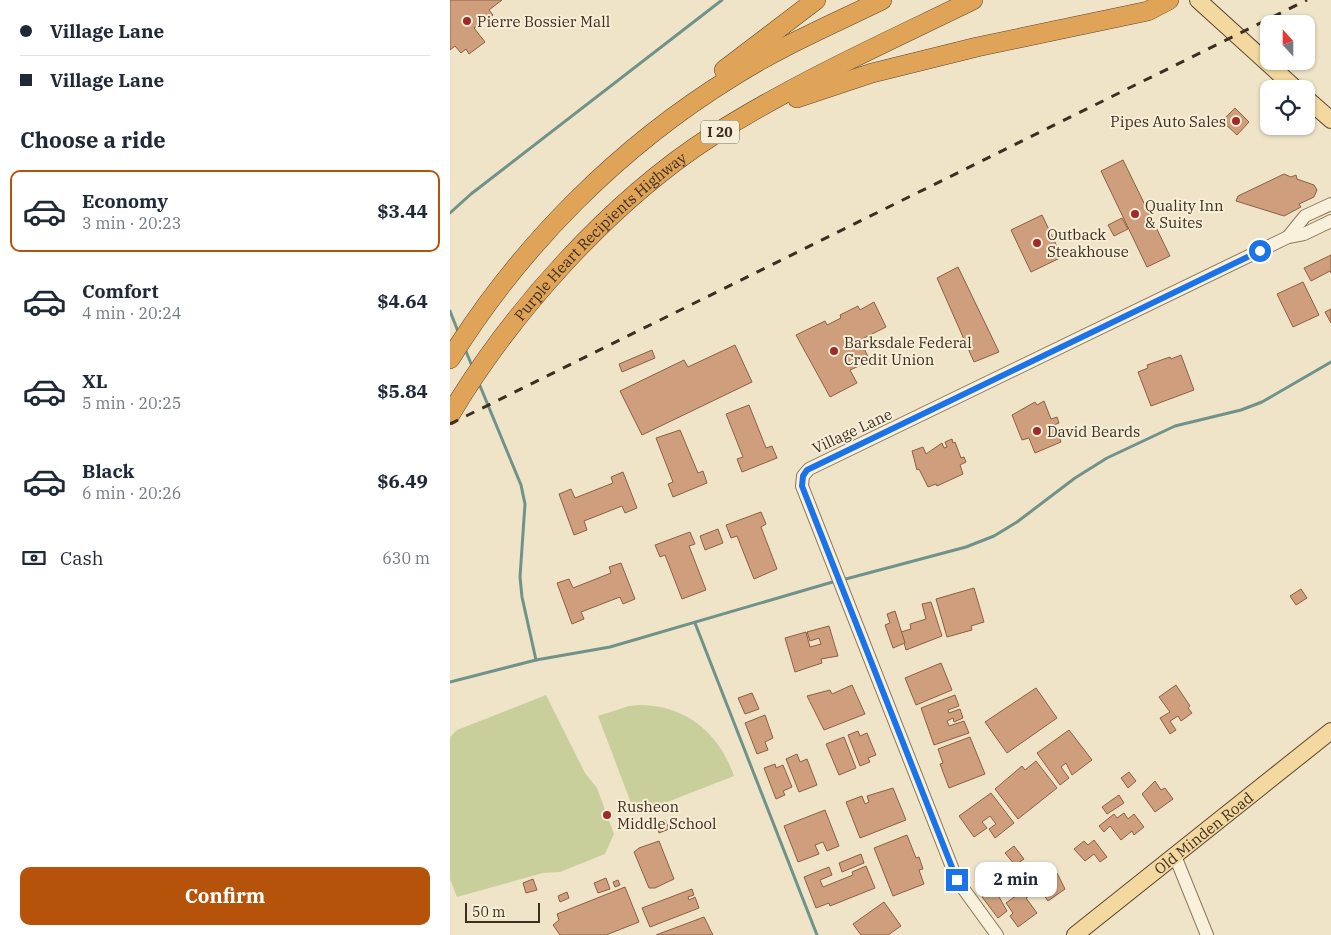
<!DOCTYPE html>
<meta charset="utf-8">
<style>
:root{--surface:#fff;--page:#f6f6f7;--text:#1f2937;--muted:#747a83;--line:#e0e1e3;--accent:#b45309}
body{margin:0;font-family:"IBM Plex Serif",serif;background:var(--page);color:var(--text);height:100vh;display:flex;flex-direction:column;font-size:19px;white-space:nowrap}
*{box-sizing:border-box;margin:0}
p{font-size:16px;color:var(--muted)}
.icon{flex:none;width:28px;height:28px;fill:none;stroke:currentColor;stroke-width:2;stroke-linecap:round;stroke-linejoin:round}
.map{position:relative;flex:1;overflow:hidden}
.drawer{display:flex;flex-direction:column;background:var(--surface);width:450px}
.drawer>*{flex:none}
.banner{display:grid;align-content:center;height:110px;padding:0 20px;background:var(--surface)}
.needle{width:32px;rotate:339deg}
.tools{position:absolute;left:810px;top:15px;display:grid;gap:10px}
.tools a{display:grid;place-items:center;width:55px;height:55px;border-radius:10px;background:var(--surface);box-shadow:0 1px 4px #0004;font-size:25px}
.scale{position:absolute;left:15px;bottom:12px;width:75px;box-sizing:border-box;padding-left:5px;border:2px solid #3d2e20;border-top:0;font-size:14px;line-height:18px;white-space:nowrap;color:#3d2e20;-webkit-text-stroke:4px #f7eed8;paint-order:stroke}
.end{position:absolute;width:22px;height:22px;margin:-11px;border:6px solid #1a73e8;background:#fff;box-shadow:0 0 0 2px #fff}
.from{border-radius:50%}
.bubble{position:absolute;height:35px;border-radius:10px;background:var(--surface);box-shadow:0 1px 4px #0004;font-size:16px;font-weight:700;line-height:35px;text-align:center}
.banner b{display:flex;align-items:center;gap:18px;height:48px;font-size:19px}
.banner b+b{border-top:1px solid var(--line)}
.banner i{width:12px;height:12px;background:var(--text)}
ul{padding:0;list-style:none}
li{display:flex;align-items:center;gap:15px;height:82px;margin:0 10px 8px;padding:0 10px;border:2px solid transparent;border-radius:10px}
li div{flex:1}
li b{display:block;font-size:19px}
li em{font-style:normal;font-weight:700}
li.current{border-color:var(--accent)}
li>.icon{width:45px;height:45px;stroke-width:1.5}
h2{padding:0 20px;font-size:22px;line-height:60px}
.pay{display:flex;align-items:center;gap:12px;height:55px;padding:0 20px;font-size:19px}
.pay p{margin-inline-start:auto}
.action{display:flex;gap:10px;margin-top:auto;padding:10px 20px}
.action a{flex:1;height:58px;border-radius:10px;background:var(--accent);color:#fff;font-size:20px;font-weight:700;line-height:58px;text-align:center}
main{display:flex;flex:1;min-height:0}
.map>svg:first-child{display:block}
</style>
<main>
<section class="drawer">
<div class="banner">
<b><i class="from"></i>Village Lane</b>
<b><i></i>Village Lane</b>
</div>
<h2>Choose a ride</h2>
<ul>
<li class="current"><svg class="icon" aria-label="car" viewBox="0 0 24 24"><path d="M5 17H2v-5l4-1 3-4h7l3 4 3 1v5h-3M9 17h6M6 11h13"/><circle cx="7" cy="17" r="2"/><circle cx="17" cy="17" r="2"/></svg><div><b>Economy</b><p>3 min · 20:23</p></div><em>$3.44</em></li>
<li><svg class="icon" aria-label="car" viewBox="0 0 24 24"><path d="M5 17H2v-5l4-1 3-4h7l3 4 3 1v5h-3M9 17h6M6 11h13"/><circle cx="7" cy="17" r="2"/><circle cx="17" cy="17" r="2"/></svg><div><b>Comfort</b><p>4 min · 20:24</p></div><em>$4.64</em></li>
<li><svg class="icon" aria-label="car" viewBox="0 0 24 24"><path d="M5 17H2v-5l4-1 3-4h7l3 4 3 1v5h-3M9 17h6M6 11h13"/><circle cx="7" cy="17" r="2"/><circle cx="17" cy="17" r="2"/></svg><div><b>XL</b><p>5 min · 20:25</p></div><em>$5.84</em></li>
<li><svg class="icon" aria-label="car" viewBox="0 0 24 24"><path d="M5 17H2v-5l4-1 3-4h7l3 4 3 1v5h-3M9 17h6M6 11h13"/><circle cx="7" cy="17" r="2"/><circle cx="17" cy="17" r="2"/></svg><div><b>Black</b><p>6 min · 20:26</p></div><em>$6.49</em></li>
</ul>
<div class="pay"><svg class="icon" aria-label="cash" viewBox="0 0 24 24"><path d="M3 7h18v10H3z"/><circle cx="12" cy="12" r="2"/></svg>Cash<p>630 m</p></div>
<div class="action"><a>Confirm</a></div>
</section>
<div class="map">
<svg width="881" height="935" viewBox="0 0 881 935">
<rect width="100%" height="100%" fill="#f0e4c8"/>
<g fill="#c9cf9b">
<polygon points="96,695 135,773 147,788 164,834 155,854 110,872 93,873 7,897 0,879 0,737 7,730"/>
<path d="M189,705C236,705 269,733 284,776L197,810L181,803L148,716L179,706Z"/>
</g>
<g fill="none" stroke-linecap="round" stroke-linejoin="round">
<g stroke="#6f938a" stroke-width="3">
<polyline points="0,213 21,194 272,0"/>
<polyline points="0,311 9,334"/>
<polyline points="15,349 22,366"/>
<polyline points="28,381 71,485 75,504 70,577 72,597 86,660"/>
<polyline points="392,580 516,547 544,536 567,522 625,478 657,458 725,426 791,410 812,402 881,362"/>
<polyline points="245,623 367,935"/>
<polyline points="0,682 86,660 160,647 386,581"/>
</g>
</g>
<g fill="#cf9f7d" stroke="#8d5f41">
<polygon points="0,0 52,0 39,10 43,15 24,28 35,42 19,54 16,49 11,53 5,46 0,50"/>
<polygon points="785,108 799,122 787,135 772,121"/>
<polygon points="673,160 720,256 697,267 651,171"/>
<polygon points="834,174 841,177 846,175 847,179 864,185 867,190 864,197 849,204 851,207 834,216 786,201 788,196"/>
<polygon points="592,215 612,257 581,272 561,230"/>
<polygon points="672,218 678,229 664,236 658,225"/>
<polygon points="881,255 881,273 880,271 861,281 854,268"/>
<polygon points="508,267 549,352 524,362 487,278"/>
<polygon points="853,282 869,315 843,327 827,294"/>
<polygon points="424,302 436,327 410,340 420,361 400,370 407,383 380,397 346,335 375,321 377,325 391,318 390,315 408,306 410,310"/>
<polygon points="881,309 881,323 875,312"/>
<polygon points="285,345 302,382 192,435 170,391 234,360 238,367"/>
<polygon points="202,350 205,358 172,372 169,364"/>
<polygon points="731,355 744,390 701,406 688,372 698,368 697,365 720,357 721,359"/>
<polygon points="594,401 601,419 607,417 609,423 604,425 611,442 585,453 579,438 572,440 562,415 585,402 587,405"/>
<polygon points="299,405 316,448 322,446 327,458 292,472 287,459 293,457 276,414"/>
<polygon points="230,430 248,473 253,471 257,483 223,497 218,484 223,482 206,438"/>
<polygon points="502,439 503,443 505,442 511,458 514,457 516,462 510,465 513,474 487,486 486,484 478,487 469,469 467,470 462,451 473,447 476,454 492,443 494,448 497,447 495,442"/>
<polygon points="173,472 187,508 175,513 172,506 134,521 137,530 124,535 109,494 121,489 125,498 163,483 161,477"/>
<polygon points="311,512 316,524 311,527 327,569 304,579 287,536 281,538 276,525"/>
<polygon points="268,529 273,543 255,550 250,536"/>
<polygon points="240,532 245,544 239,546 256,590 232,599 215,555 210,557 205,545"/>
<polygon points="171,563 185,599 173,604 170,597 131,612 134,619 122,624 107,583 119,579 123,588 161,573 159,567"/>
<polygon points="524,588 534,622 521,626 522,630 497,637 486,599"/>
<polygon points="851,589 857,598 846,605 840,596"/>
<polygon points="481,602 492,636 456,650 451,632 461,629 460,624 476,619 472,604"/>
<polygon points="445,611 455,643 443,648 435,625 440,623 437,614"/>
<polygon points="379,626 388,656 371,659 372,663 345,672 335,638 356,632 360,647 371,644 369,638 360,641 357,632"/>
<polygon points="491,663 502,690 466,705 455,678"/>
<polygon points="402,685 415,714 374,730 357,696 380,690 382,694"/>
<polygon points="726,685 740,706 738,708 742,713 731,721 728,716 720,721 726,730 720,734 710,718 720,712 709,697"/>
<polygon points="586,688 607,718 557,753 535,722"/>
<polygon points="302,693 309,709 295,714 288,698"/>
<polygon points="505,695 509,706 498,710 499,713 510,709 513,718 504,722 503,718 497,721 499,726 514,721 519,733 484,745 471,708"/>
<polygon points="315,715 323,738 315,742 318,750 307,754 295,723"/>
<polygon points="619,730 642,760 622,775 616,763 611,767 619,778 610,785 587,753"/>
<polygon points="408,731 410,736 417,733 426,755 418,758 420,762 410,766 398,735"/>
<polygon points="394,737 406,768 389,775 376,744"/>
<polygon points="520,737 535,774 499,788 490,764 493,763 488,749"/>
<polygon points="347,754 350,762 357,759 367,785 349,792 336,759"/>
<polygon points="586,761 607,788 568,819 545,789 572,766 575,770"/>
<polygon points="325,764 326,768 333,765 342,787 333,791 335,795 326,799 314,768"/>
<polygon points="679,772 686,781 678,788 671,778"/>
<polygon points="705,781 711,790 715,788 723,799 705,812 692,794"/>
<polygon points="443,788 456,820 410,838 396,802 412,796 415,804 419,802 417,796"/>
<polygon points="541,793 564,823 545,838 539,829 546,824 540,816 532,822 537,828 524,837 509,816"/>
<polygon points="669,795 674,803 657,814 652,807"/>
<polygon points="375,810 389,846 377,851 373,842 365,845 369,854 348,862 334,826"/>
<polygon points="674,813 678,819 684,814 694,827 684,835 682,831 671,840 660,826 654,832 649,826 664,814 667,818"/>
<polygon points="215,820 219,829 209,833 206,824"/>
<polygon points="457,835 466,858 469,857 473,869 469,870 474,884 443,896 424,848"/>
<polygon points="644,840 657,857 650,862 644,854 635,861 624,849 634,841 638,845"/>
<polygon points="209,841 224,879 205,888 199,888 184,852 189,848"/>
<polygon points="564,846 574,859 565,865 555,853"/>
<polygon points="411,854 414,863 392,872 389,863"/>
<polygon points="416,866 425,888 380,906 379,903 366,908 354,877 379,867 382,875 370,880 373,887 403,875 402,872"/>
<polygon points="607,873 615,889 598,901 586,884 592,880 594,882"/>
<polygon points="156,878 160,889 148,893 144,883"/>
<polygon points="83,879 87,890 76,893 73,883"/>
<polygon points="168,880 170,885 165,887 163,882"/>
<polygon points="175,887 189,922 156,935 110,935 103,925 109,920 107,914"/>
<polygon points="544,888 557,911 548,918 532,897"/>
<polygon points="242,889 244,895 238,897 239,900 245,897 249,908 200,927 192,908"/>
<polygon points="575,889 579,896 576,898 587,913 568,927 560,916 563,913 556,903"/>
<polygon points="117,892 119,898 110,902 108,896"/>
<polygon points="434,902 451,926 438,935 411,935 403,924"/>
<polygon points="254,917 263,935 206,935"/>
</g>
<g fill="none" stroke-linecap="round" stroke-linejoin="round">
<g stroke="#8d765c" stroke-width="14">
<g id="minor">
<polyline points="838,237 855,216 881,204"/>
<polyline points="725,856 757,935"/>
<polyline points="547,935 507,880 352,486 353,476 359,469 838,237 854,234 881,221"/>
</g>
</g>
<g stroke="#5b4430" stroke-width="18">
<g id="major">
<polyline points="748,0 846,89"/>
<polyline points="856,98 881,120"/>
<path id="s1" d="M625,935L881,731"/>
</g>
</g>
<g stroke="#5b4430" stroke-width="20">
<g id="highway">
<polyline points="274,70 366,0"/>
<polyline points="347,98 422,73 527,47 698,11 719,0"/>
<path d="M0,359C71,245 170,146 284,76C331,46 383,24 432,0"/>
<path id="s2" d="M0,415C61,312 161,201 262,136C345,83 435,43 523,0"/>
</g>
</g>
<use href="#minor" stroke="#faf1dc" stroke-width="12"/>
<use href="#major" stroke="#f3d9a0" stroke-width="16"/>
<use href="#highway" stroke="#e0a458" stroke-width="19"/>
<polyline stroke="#3d2e20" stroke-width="3" stroke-dasharray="9 9" stroke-linecap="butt" points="0,424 857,0"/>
</g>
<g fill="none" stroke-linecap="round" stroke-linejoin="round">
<polyline stroke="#1a73e8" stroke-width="6" points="507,880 352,486 353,476 357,470 810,251"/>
</g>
<g fill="#9e2a2b" stroke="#f7eed8" stroke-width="2">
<circle cx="17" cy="21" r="5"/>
<circle cx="786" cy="121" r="5"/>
<circle cx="685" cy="214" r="5"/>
<circle cx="587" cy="243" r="5"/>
<circle cx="384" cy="351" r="5"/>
<circle cx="587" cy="431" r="5"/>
<circle cx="157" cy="815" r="5"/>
</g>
<g text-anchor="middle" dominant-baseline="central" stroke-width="4" stroke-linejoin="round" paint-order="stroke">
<rect fill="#f7eed8" stroke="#756857" stroke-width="1" x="251" y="120.5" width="38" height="23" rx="4"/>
<g font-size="14" font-weight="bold" fill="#3d2e20">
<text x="270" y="132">I 20</text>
</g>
<g font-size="15" fill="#3d2e20" stroke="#f7eed8" text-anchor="start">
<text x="27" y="21">Pierre Bossier Mall</text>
<text x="776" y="121" text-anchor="end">Pipes Auto Sales</text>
<text x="695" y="205">Quality Inn<tspan x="695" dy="17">&amp; Suites</tspan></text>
<text x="597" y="234">Outback<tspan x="597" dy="17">Steakhouse</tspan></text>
<text x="394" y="342">Barksdale Federal<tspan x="394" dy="17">Credit Union</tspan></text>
<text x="597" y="431">David Beards</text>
<text x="167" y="806">Rusheon<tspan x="167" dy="17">Middle School</tspan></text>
</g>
<g font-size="15" fill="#3d2e20" stroke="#f7eed8">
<text stroke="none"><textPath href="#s2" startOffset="235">Purple Heart Recipients Highway</textPath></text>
<text transform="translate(402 431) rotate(-25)">Village Lane</text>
<text stroke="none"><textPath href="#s1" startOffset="164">Old Minden Road</textPath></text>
</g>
</g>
</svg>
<div class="tools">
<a><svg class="needle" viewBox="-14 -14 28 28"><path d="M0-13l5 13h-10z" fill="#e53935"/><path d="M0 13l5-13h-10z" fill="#747a83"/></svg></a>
<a><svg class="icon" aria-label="locate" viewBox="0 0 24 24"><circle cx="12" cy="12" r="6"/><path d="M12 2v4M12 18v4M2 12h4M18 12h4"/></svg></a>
</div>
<div class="scale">50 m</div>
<i class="end from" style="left:810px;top:251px"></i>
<i class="end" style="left:507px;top:880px"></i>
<div class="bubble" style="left:525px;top:862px;width:82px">2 min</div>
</div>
</main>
